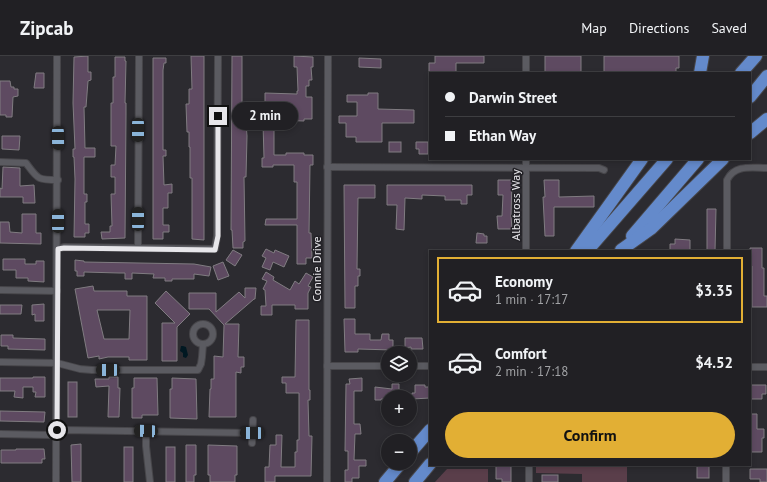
<!DOCTYPE html>
<meta charset="utf-8">
<style>
:root{--surface:#212024;--page:#2d2d31;--text:#f1f3f6;--muted:#a2a3a6;--line:#3e3e41;--accent:#e2af34}
body{margin:0;font-family:"PT Sans",sans-serif;background:var(--page);color:var(--text);height:100vh;display:flex;flex-direction:column;font-size:15px;white-space:nowrap}
*{box-sizing:border-box;margin:0}
p{font-size:13px;color:var(--muted)}
.icon{flex:none;width:22px;height:22px;fill:none;stroke:currentColor;stroke-width:2;stroke-linecap:round;stroke-linejoin:round}
.map{position:relative;flex:1;overflow:hidden}
.panel{position:absolute;left:429px;top:194px;width:322px;height:216px;display:flex;flex-direction:column;background:var(--surface);border-radius:0px;box-shadow:0 2px 6px #0003,0 0 0 1px var(--line)}
.panel>*{flex:none}
.hud{position:absolute;left:429px;top:16px;width:322px;height:88px;border-radius:0px;box-shadow:0 2px 6px #0003,0 0 0 1px var(--line);display:grid;align-content:center;height:88px;padding:0 16px;background:var(--surface)}
.fabs{position:absolute;left:381px;top:290px;display:grid;gap:8px}
.fabs a{display:grid;place-items:center;width:36px;height:36px;border-radius:50%;background:var(--surface);box-shadow:0 2px 6px #0003,0 0 0 1px var(--line);font-size:20px}
.end{position:absolute;width:18px;height:18px;margin:-9px;border:5px solid #e7e6ea;background:#111;box-shadow:0 0 0 2px #111}
.from{border-radius:50%}
.bubble{position:absolute;height:28px;border-radius:14px;background:var(--surface);box-shadow:0 2px 6px #0003,0 0 0 1px var(--line);font-size:13px;font-weight:700;line-height:28px;text-align:center}
.car{position:absolute;width:12px;height:24px;margin:-12px -6px;border-radius:5px;box-shadow:0 0 3px 1px #0007;background:linear-gradient(#222 24%,#8ab4d8 0 40%,#222 0 76%,#8ab4d8 0 86%,#222 0)}
.hud b{display:flex;align-items:center;gap:14px;height:38px;font-size:15px}
.hud b+b{border-top:1px solid var(--line)}
.hud i{width:10px;height:10px;background:var(--text)}
ul{padding:7px 0 0;list-style:none}
li{display:flex;align-items:center;gap:12px;height:66px;margin:0 8px 6px;padding:0 8px;border:2px solid transparent;border-radius:0px}
li div{flex:1}
li b{display:block;font-size:15px}
li em{font-style:normal;font-weight:700}
li.selected{border-color:var(--accent)}
li>.icon{width:36px;height:36px;stroke-width:1.5}
.button{display:flex;gap:8px;margin-top:auto;padding:8px 16px}
.button a{flex:1;height:46px;border-radius:24px;background:var(--accent);color:#111;font-size:16px;font-weight:700;line-height:46px;text-align:center}
header{display:flex;align-items:center;gap:24px;box-sizing:border-box;height:56px;padding:0 20px;background:var(--surface);border-bottom:1px solid var(--line)}
header strong{font-size:19px}
nav{display:flex;gap:22px;margin-inline-start:auto;font-size:14px}
.map>svg:first-child{display:block}
</style>
<header>
<strong>Zipcab</strong>
<nav><a>Map</a><a>Directions</a><a>Saved</a></nav>
</header>
<div class="map">
<svg width="767" height="426" viewBox="0 0 767 426">
<rect width="100%" height="100%" fill="#2c2b30"/>
<g fill="#5a3e4a">
<polygon points="536,409 627,409 627,426 582,426 582,418 536,417"/>
<polygon points="447,413 488,413 488,426 435,426"/>
</g>
<polygon fill="#011822" points="181,290 183,290 186,291 188,299 186,302 183,301 183,297 180,295"/>
<g fill="#5e4a61" stroke="#807c81" fill-rule="evenodd">
<polygon points="88,0 88,16 91,16 91,24 88,25 86,51 84,51 85,92 95,92 95,101 84,101 84,138 87,138 87,146 85,146 85,168 89,168 89,177 85,177 85,181 74,181 75,123 74,101 73,101 73,93 75,93 73,47 74,1"/>
<polygon points="191,0 204,0 204,184 192,183 192,122 190,122 190,91 189,91 189,76 187,76 186,48 189,48 189,33 192,33"/>
<polygon points="232,0 242,0 242,67 246,67 247,80 246,121 244,121 245,185 243,186 243,192 233,192 232,174 231,174"/>
<polygon points="294,0 313,1 313,11 311,11 312,24 309,24 309,30 306,30 306,41 312,41 312,63 304,63 304,65 274,64 274,99 286,99 286,97 304,97 304,99 313,99 313,109 310,109 309,177 311,177 312,202 306,202 306,208 297,208 297,169 265,169 266,163 297,163 297,126 294,126 294,109 273,109 273,111 262,111 262,102 264,102 263,67 268,67 268,47 265,47 265,37 297,38 297,35 298,35 297,11 294,11"/>
<polygon points="435,0 484,0 484,7 456,7 456,17 429,17 429,7 435,7"/>
<rect x="545" y="0" width="36" height="17"/>
<polygon points="604,0 679,0 679,12 676,12 676,17 604,17"/>
<polygon points="115,1 125,1 125,5 126,5 125,47 126,47 126,59 125,182 102,183 101,176 110,176 110,170 112,170 111,138 115,138 115,121 111,121 111,109 115,109 116,90 111,90 111,47 113,47 113,21 115,21"/>
<polygon points="153,2 166,2 166,7 164,7 163,14 163,94 166,94 166,100 163,100 164,129 172,128 172,137 168,137 168,152 163,152 163,169 169,169 169,176 163,176 163,183 153,183"/>
<polygon points="359,2 381,3 381,12 359,11"/>
<polygon points="36,17 44,17 44,32 34,32"/>
<polygon points="0,25 10,25 11,31 14,31 14,33 18,33 18,40 13,41 12,61 6,61 6,59 0,59"/>
<polygon points="368,37 378,37 378,53 414,54 414,67 382,67 382,86 356,86 356,81 346,81 346,67 339,67 339,60 357,60 357,46 347,46 347,39 368,39"/>
<polygon points="2,80 20,80 19,94 2,93"/>
<rect x="389" y="86" width="12" height="10"/>
<polygon points="416,86 428,86 428,98 419,98 419,93 416,93"/>
<polygon points="3,111 20,112 20,130 34,129 35,147 23,147 23,141 0,141 0,132 2,133"/>
<polygon points="498,124 512,124 511,160 512,173 498,173 497,160 502,160 503,139 498,139"/>
<polygon points="544,124 559,124 559,141 594,140 594,151 554,151 554,180 545,180 543,141 545,141"/>
<polygon points="344,129 375,129 375,142 358,142 357,213 360,213 360,220 358,220 358,230 355,230 355,252 345,252"/>
<polygon points="387,129 472,129 472,139 467,139 467,148 461,148 461,144 445,144 445,140 422,139 422,143 405,142 404,174 396,173 397,149 387,149"/>
<polygon points="707,153 716,153 715,195 707,195"/>
<polygon points="22,158 36,158 36,177 41,177 41,188 0,187 0,166 9,166 10,176 22,177"/>
<polygon points="477,177 484,178 484,180 487,180 487,187 476,187"/>
<polygon points="675,183 690,184 690,195 670,195 670,188 675,188"/>
<polygon points="750,192 762,192 762,212 764,212 764,240 767,240 767,251 752,251 752,210 750,210"/>
<polygon points="266,193 274,197 275,194 289,200 284,211 273,206 270,214 262,211 266,202 262,200"/>
<polygon points="233,194 242,199 235,210 226,204"/>
<polygon points="3,203 25,203 25,208 36,208 36,205 44,205 44,226 28,225 28,222 16,222 16,214 3,214"/>
<polygon points="75,204 84,205 84,206 194,208 211,211 209,220 194,218 194,223 172,223 172,225 165,225 165,222 153,222 154,218 132,217 132,223 125,223 125,217 119,217 84,216 84,220 77,220 77,215 75,215"/>
<polygon points="223,206 229,220 218,224 213,210"/>
<polygon points="266,216 274,221 273,224 290,234 295,225 299,228 306,217 313,221 308,230 311,231 308,237 308,253 295,253 295,249 272,249 272,259 261,259 261,250 266,250 265,234 263,233 267,225 262,223"/>
<path d="M93,230L94,235H127V240H147V304H129V301H108L99,303V300L88,302L75,233ZM97,254H130L129,283H104Z"/>
<polygon points="245,232 256,232 255,243 254,243 225,268 239,268 238,301 244,301 244,311 241,311 241,317 236,316 236,361 209,361 210,333 211,333 211,323 214,323 214,300 223,301 224,269 209,253 189,253 189,237 216,237 216,256 239,236 245,242"/>
<polygon points="166,235 190,258 177,271 177,305 162,305 162,267 175,267 155,247"/>
<polygon points="44,248 44,265 35,265 35,258 32,259 32,249"/>
<polygon points="0,249 22,249 21,258 0,258"/>
<polygon points="344,263 355,263 355,278 370,278 370,284 381,284 382,278 389,278 389,284 393,284 393,294 358,293 358,296 345,296"/>
<polygon points="296,264 309,264 309,334 310,334 310,344 308,344 309,380 312,380 311,420 275,420 275,426 265,426 265,411 269,411 270,389 276,389 276,379 282,379 281,411 295,411 295,396 297,396 297,384 299,384 299,337 286,337 286,327 282,327 282,321 295,321"/>
<polygon points="1,279 13,279 13,282 45,283 45,294 8,293 8,290 1,290"/>
<polygon points="405,282 422,282 423,293 411,293 411,291 405,292"/>
<polygon points="33,321 45,321 45,341 35,341 36,336 33,336 33,331 23,331 23,342 14,341 15,335 0,335 0,322 33,322"/>
<polygon points="109,321 118,321 118,332 120,332 119,361 108,361 109,330 96,331 95,323 109,323"/>
<polygon points="134,322 157,322 158,359 142,359 142,362 132,362 132,332 134,332"/>
<polygon points="172,322 196,323 197,363 170,362 170,333 172,333"/>
<polygon points="362,322 362,335 354,335 354,368 360,368 361,378 355,378 354,404 366,404 366,410 359,410 359,422 352,422 352,426 345,426 345,414 348,414 348,395 345,395 346,328 350,328 349,323"/>
<rect x="68" y="326" width="9" height="35"/>
<polygon points="392,328 399,328 399,341 388,341 388,343 381,343 381,344 375,344 375,331 392,333"/>
<polygon points="415,329 425,329 425,331 430,331 430,342 412,343 412,337 415,337"/>
<polygon points="750,329 766,329 766,338 762,338 762,343 750,343"/>
<polygon points="0,355 45,356 44,366 0,365"/>
<polygon points="750,358 757,358 757,373 764,373 764,382 762,382 762,396 750,396"/>
<polygon points="81,388 81,426 72,426 71,389"/>
<polygon points="186,389 196,389 196,419 194,419 194,426 186,426"/>
<polygon points="208,389 237,390 237,419 235,419 235,426 210,426 210,419 208,419"/>
<rect x="124" y="391" width="9" height="35"/>
<rect x="166" y="391" width="9" height="35"/>
<polygon points="16,393 44,393 45,403 42,403 42,407 1,407 1,394 16,394"/>
<polygon points="496,409 511,409 511,426 502,426 502,423 496,423"/>
<rect x="697" y="409" width="12" height="13"/>
<polygon points="750,413 767,413 767,426 760,426 760,423 750,423"/>
<rect x="542" y="419" width="16" height="7"/>
</g>
<g fill="none" stroke-linecap="round" stroke-linejoin="round">
<g stroke="#47464a" stroke-width="8">
<g id="street">
<polyline points="526,0 526,17"/>
<path d="M0,106L26,107C38,123 37,124 58,124"/>
<polyline points="327,111 599,112 604,114"/>
<polyline points="138,192 139,0"/>
<polyline points="58,193 64,191 215,193 217,180 218,0"/>
<polyline points="526,195 526,103"/>
<path d="M727,195V124C735,108 752,112 767,112"/>
<polyline points="0,234 57,235"/>
<circle cx="203" cy="278" r="10"/>
<polyline points="0,306 57,307 80,313 92,314 198,314 201,308 202,301 203,288"/>
<polyline points="327,310 388,310"/>
<polyline points="410,310 430,310"/>
<polyline points="750,311 767,311"/>
<polyline points="146,375 146,390 150,426"/>
<polyline points="0,378 51,379 57,375 63,374 252,377"/>
<polyline points="252,387 253,364"/>
<polyline points="56,426 57,0"/>
<polyline points="327,426 328,0"/>
<polyline points="529,426 529,409"/>
<polyline points="726,426 726,409"/>
</g>
</g>
<g stroke="#47464a" stroke-width="14">
<g id="highway">
<polyline points="700,17 703,0"/>
<polyline points="741,17 756,0"/>
<polyline points="750,41 767,20"/>
<polyline points="750,77 767,63"/>
<polyline points="632,180 698,103"/>
<polyline points="621,194 652,172 723,103"/>
<polyline points="576,195 642,103"/>
<polyline points="587,195 667,103"/>
<polyline points="410,397 430,374"/>
<polyline points="385,426 401,407"/>
<polyline points="415,426 430,408"/>
</g>
</g>
<use href="#street" stroke="#5b5b61" stroke-width="6"/>
<use href="#highway" stroke="#648acb" stroke-width="12"/>
</g>
<g fill="none" stroke-linecap="round" stroke-linejoin="round">
<polyline stroke="#e7e6ea" stroke-width="5" points="57,374 58,193 64,192 215,194 218,180 218,60"/>
</g>
<g text-anchor="middle" dominant-baseline="central" stroke-width="3" stroke-linejoin="round" paint-order="stroke">
<g font-size="12" fill="#e7e6ea" stroke="#222126">
<text transform="translate(515 149) rotate(-90)">Albatross Way</text>
<text transform="translate(316 213) rotate(-90)">Connie Drive</text>
</g>
</g>
</svg>
<div class="fabs">
<a><svg class="icon" aria-label="layers" viewBox="0 0 24 24"><path d="M12 4l9 5-9 5-9-5zM3 14l9 5 9-5"/></svg></a>
<a>+</a>
<a>−</a>
</div>
<i class="end from" style="left:57px;top:374px"></i>
<i class="end" style="left:218px;top:60px"></i>
<div class="bubble" style="left:232px;top:46px;width:66px">2 min</div>
<i class="car" style="left:138px;top:74px;rotate:180deg"></i>
<i class="car" style="left:58px;top:82px;rotate:179deg"></i>
<i class="car" style="left:138px;top:163px;rotate:0deg"></i>
<i class="car" style="left:58px;top:165px;rotate:0deg"></i>
<i class="car" style="left:108px;top:314px;rotate:270deg"></i>
<i class="car" style="left:146px;top:375px;rotate:272deg"></i>
<i class="car" style="left:252px;top:377px;rotate:271deg"></i>
<div class="hud">
<b><i class="from"></i>Darwin Street</b>
<b><i></i>Ethan Way</b>
</div>
<section class="panel">
<ul>
<li class="selected"><svg class="icon" aria-label="car" viewBox="0 0 24 24"><path d="M5 17H2v-5l4-1 3-4h7l3 4 3 1v5h-3M9 17h6M6 11h13"/><circle cx="7" cy="17" r="2"/><circle cx="17" cy="17" r="2"/></svg><div><b>Economy</b><p>1 min · 17:17</p></div><em>$3.35</em></li>
<li><svg class="icon" aria-label="car" viewBox="0 0 24 24"><path d="M5 17H2v-5l4-1 3-4h7l3 4 3 1v5h-3M9 17h6M6 11h13"/><circle cx="7" cy="17" r="2"/><circle cx="17" cy="17" r="2"/></svg><div><b>Comfort</b><p>2 min · 17:18</p></div><em>$4.52</em></li>
</ul>
<div class="button"><a>Confirm</a></div>
</section>
</div>
